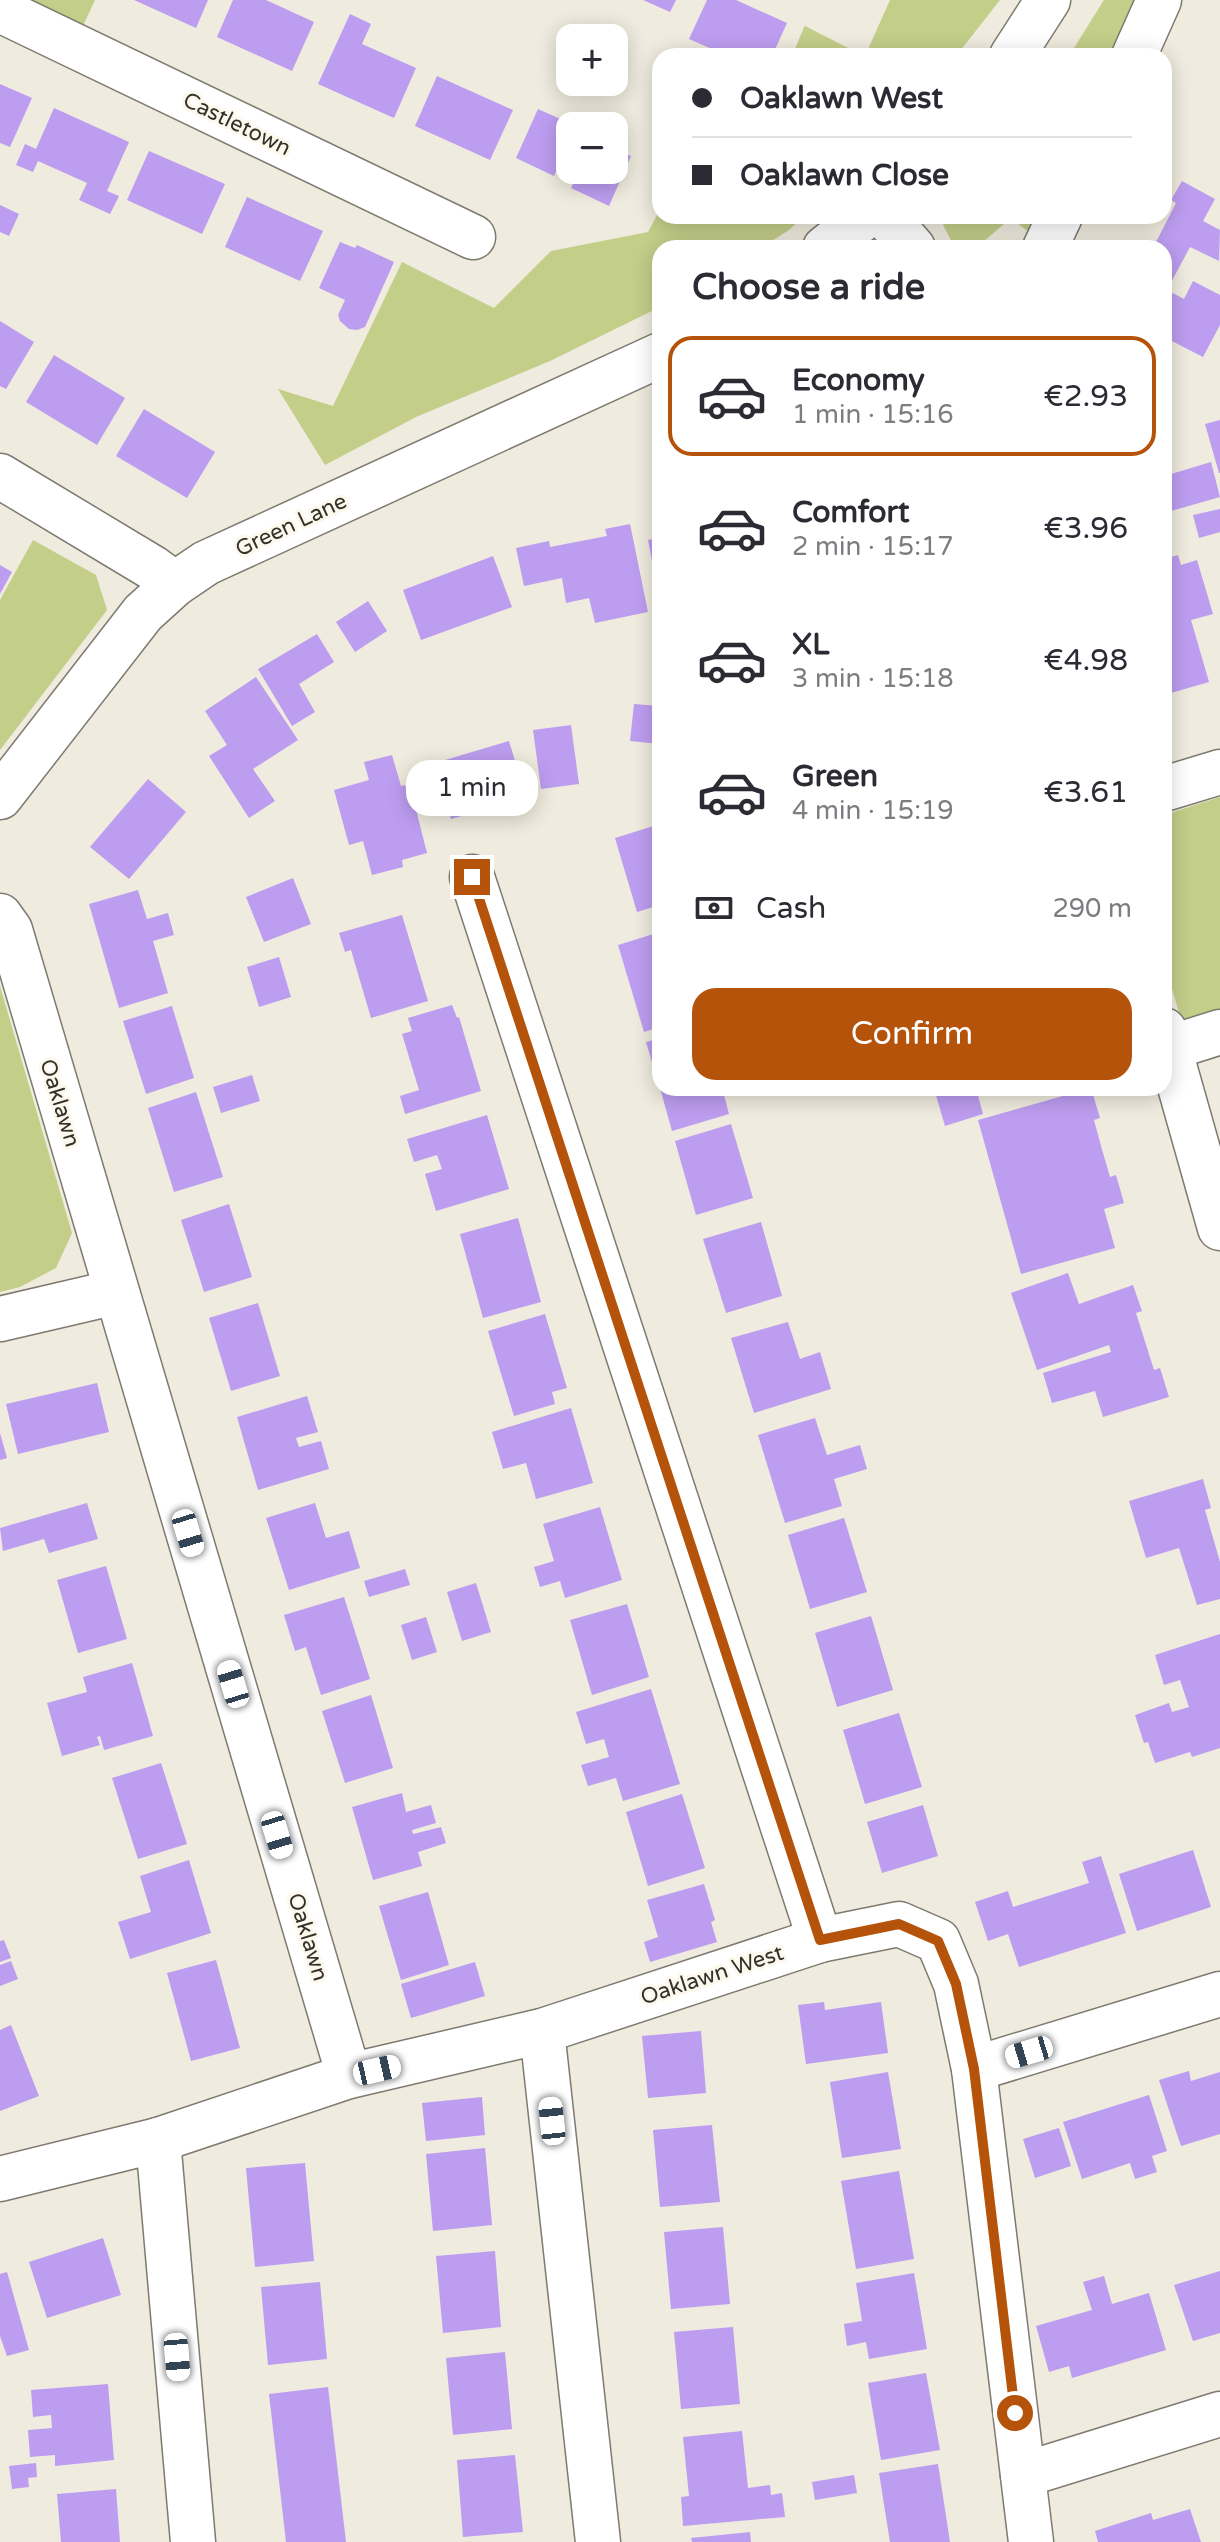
<!DOCTYPE html>
<meta charset="utf-8">
<style>
:root{--surface:#fff;--page:#f2f2f3;--text:#2b2b33;--muted:#7c7c81;--line:#e1e1e2;--accent:#b45309}
body{margin:0;font-family:"Varela Round",sans-serif;background:var(--page);color:var(--text);height:100vh;display:flex;flex-direction:column;font-size:30px;white-space:nowrap}
*{box-sizing:border-box;margin:0}
p{font-size:26px;color:var(--muted)}
.icon{flex:none;width:44px;height:44px;fill:none;stroke:currentColor;stroke-width:2;stroke-linecap:round;stroke-linejoin:round}
.map{position:relative;flex:1;overflow:hidden}
.side{position:absolute;left:652px;top:240px;width:520px;height:856px;display:flex;flex-direction:column;background:var(--surface);border-radius:24px;box-shadow:0 4px 20px #0003}
.side>*{flex:none}
.banner{position:absolute;left:652px;top:48px;width:520px;height:176px;border-radius:24px;box-shadow:0 4px 20px #0003;display:grid;align-content:center;height:176px;padding:0 40px;background:var(--surface)}
.tools{position:absolute;left:556px;top:24px;display:grid;gap:16px}
.tools a{display:grid;place-items:center;width:72px;height:72px;border-radius:16px;background:var(--surface);box-shadow:0 4px 20px #0003;font-size:40px}
.end{position:absolute;width:36px;height:36px;margin:-18px;border:10px solid #b45309;background:#fff;box-shadow:0 0 0 4px #fff}
.from{border-radius:50%}
.bubble{position:absolute;height:56px;border-radius:24px;background:var(--surface);box-shadow:0 4px 20px #0003;font-size:26px;font-weight:600;line-height:56px;text-align:center}
.car{position:absolute;width:24px;height:48px;margin:-24px -12px;border-radius:10px;box-shadow:0 0 6px 2px #0007;background:linear-gradient(#fff 24%,#345 0 40%,#fff 0 76%,#345 0 86%,#fff 0)}
.banner b{display:flex;align-items:center;gap:28px;height:76px;font-size:30px}
.banner b+b{border-top:2px solid var(--line)}
.banner i{width:20px;height:20px;background:var(--text)}
ul{padding:0;list-style:none}
li{display:flex;align-items:center;gap:24px;height:120px;margin:0 16px 12px;padding:0 24px;border:4px solid transparent;border-radius:24px}
li div{flex:1}
li b{display:block;font-size:30px}
li em{font-style:normal;font-weight:600}
li.current{border-color:var(--accent)}
li>.icon{width:72px;height:72px;stroke-width:1.5}
h2{padding:0 40px;font-size:36px;line-height:96px}
.pay{display:flex;align-items:center;gap:20px;height:88px;padding:0 40px;font-size:30px}
.pay p{margin-inline-start:auto}
.cta{display:flex;gap:16px;margin-top:auto;padding:16px 40px}
.cta a{flex:1;height:92px;border-radius:24px;background:var(--accent);color:#fff;font-size:32px;font-weight:600;line-height:92px;text-align:center}
.map>svg:first-child{display:block}
</style>
<div class="map">
<svg width="1220" height="2542" viewBox="0 0 1220 2542">
<rect width="100%" height="100%" fill="#efebde"/>
<g fill="#c3ce89">
<polygon points="23,0 95,0 82,28"/>
<polygon points="890,0 1000,0 956,56 865,56"/>
<polygon points="1104,0 1144,0 1120,56 1069,56"/>
<polygon points="805,25 805,26 864,56 792,56"/>
<polygon points="660,210 660,216 804,216 789,230 761,248 660,248 660,307 550,361 416,417 325,465 278,389 333,406 402,262 494,308 551,251 648,232"/>
<polygon points="950,216 1051,216 1047,226 1026,230 1011,218 976,248 955,248 943,225"/>
<polygon points="33,540 96,575 107,610 0,750 0,600"/>
<polygon points="1220,797 1220,1012 1182,1023 1164,961 1164,815"/>
<polygon points="0,986 72,1233 56,1268 20,1287 0,1292"/>
</g>
<g fill="#bd9df0">
<polygon points="134,0 208,0 196,28"/>
<polygon points="233,0 266,0 314,22 292,71 217,37"/>
<polygon points="643,0 676,0 670,12"/>
<polygon points="707,0 736,0 787,23 772,56 728,56 689,39"/>
<polygon points="350,14 371,24 362,44 416,68 394,118 318,84"/>
<polygon points="437,76 513,110 490,160 415,126"/>
<polygon points="0,84 32,98 10,147 0,143"/>
<polygon points="54,108 129,142 107,191 119,196 110,214 79,200 87,183 38,161 33,172 16,165 25,144 36,149"/>
<polygon points="538,109 576,126 570,126 570,140 554,176 516,158"/>
<polygon points="614,149 631,156 609,206 571,188 580,170 614,170"/>
<polygon points="149,151 225,184 202,234 127,200"/>
<polygon points="1182,181 1215,199 1203,221 1220,230 1219,261 1190,247 1167,290 1184,299 1193,281 1220,295 1220,325 1203,357 1164,337 1164,248 1153,248 1176,203 1171,200"/>
<polygon points="247,197 323,231 300,281 225,247"/>
<polygon points="0,205 19,214 9,236 0,232"/>
<polygon points="340,242 355,248 357,245 394,262 365,327 357,330 349,329 340,321 338,315 345,300 319,288"/>
<polygon points="0,321 34,342 6,389 0,386"/>
<polygon points="54,355 125,398 97,445 26,402"/>
<polygon points="144,409 215,452 187,498 116,456"/>
<polygon points="1220,420 1220,473 1219,473 1205,424"/>
<polygon points="1164,451 1171,474 1211,462 1220,497 1164,513"/>
<polygon points="1220,509 1220,532 1199,538 1193,515"/>
<polygon points="660,516 660,585 657,586 648,540 658,538 654,517"/>
<polygon points="630,524 648,612 595,623 589,598 566,603 562,578 524,586 516,548 549,541 550,547 607,536 605,529"/>
<polygon points="1178,555 1181,565 1197,560 1213,614 1191,620 1209,682 1164,695 1164,559"/>
<polygon points="493,556 512,607 421,640 403,590"/>
<polygon points="0,565 12,572 0,594"/>
<polygon points="368,601 387,631 355,652 336,622"/>
<polygon points="317,634 334,662 299,684 315,712 292,726 258,669"/>
<polygon points="256,677 298,740 253,769 275,801 249,818 209,756 227,745 205,711"/>
<polygon points="634,704 660,706 660,744 630,741"/>
<polygon points="571,725 579,784 541,789 533,730"/>
<polygon points="509,741 526,797 451,819 435,763"/>
<polygon points="392,755 401,786 405,785 407,792 411,790 427,853 402,860 403,867 372,875 363,841 349,845 334,790 369,780 364,762"/>
<polygon points="148,779 186,812 129,879 90,847"/>
<polygon points="660,824 660,905 637,912 615,838"/>
<polygon points="293,878 311,924 264,942 246,897"/>
<polygon points="138,890 147,919 168,913 174,935 153,941 168,993 119,1008 89,904"/>
<polygon points="402,915 428,1001 371,1018 351,950 345,952 339,933"/>
<polygon points="660,932 660,1027 644,1032 618,945"/>
<polygon points="279,957 291,997 259,1007 247,967"/>
<polygon points="452,1005 457,1018 459,1017 481,1091 405,1114 400,1096 419,1090 402,1034 412,1031 408,1018"/>
<polygon points="172,1006 194,1078 146,1094 123,1021"/>
<polygon points="660,1038 660,1086 659,1086 646,1042"/>
<polygon points="252,1075 260,1101 221,1113 213,1087"/>
<polygon points="660,1088 722,1088 729,1114 672,1131"/>
<polygon points="949,1088 976,1088 983,1114 945,1126 935,1092"/>
<polygon points="1091,1088 1100,1118 1094,1120 1101,1146 1110,1177 1116,1175 1124,1203 1104,1209 1115,1248 1021,1274 978,1120"/>
<polygon points="196,1092 223,1177 174,1192 148,1108"/>
<polygon points="487,1115 509,1189 436,1211 425,1174 442,1169 437,1155 414,1162 407,1139"/>
<polygon points="731,1124 753,1198 696,1215 675,1141"/>
<polygon points="229,1204 252,1277 204,1292 181,1220"/>
<polygon points="518,1218 541,1302 483,1318 460,1234"/>
<polygon points="761,1222 782,1296 726,1313 703,1239"/>
<polygon points="1068,1273 1079,1304 1133,1285 1142,1311 1136,1313 1154,1370 1160,1368 1169,1397 1103,1417 1095,1391 1052,1403 1043,1373 1111,1352 1109,1345 1037,1370 1011,1293"/>
<polygon points="258,1303 280,1376 231,1391 209,1318"/>
<polygon points="545,1314 567,1388 552,1392 555,1404 514,1416 488,1331"/>
<polygon points="788,1322 800,1359 820,1352 831,1389 754,1413 731,1338"/>
<polygon points="97,1383 109,1432 18,1454 6,1404"/>
<polygon points="307,1396 318,1432 296,1438 299,1447 321,1441 329,1469 258,1490 237,1417"/>
<polygon points="571,1408 593,1483 536,1499 526,1463 503,1469 492,1432"/>
<polygon points="815,1418 827,1455 860,1445 867,1469 834,1479 842,1506 785,1523 758,1435"/>
<polygon points="0,1433 7,1458 0,1460"/>
<polygon points="1203,1479 1211,1508 1205,1510 1220,1562 1220,1599 1197,1605 1179,1548 1146,1558 1129,1501"/>
<polygon points="87,1503 98,1539 49,1553 44,1539 3,1551 0,1528"/>
<polygon points="315,1503 326,1538 349,1531 360,1568 289,1590 266,1518"/>
<polygon points="600,1507 622,1580 565,1598 560,1581 540,1587 534,1567 554,1561 543,1524"/>
<polygon points="844,1518 867,1592 810,1609 788,1535"/>
<polygon points="106,1566 127,1639 78,1653 57,1580"/>
<polygon points="405,1569 410,1585 369,1597 364,1581"/>
<polygon points="476,1583 491,1632 462,1641 447,1592"/>
<polygon points="344,1597 370,1679 321,1695 306,1647 295,1651 284,1615"/>
<polygon points="627,1604 649,1677 592,1695 570,1620"/>
<polygon points="871,1616 893,1690 837,1707 815,1633"/>
<polygon points="426,1617 437,1652 412,1660 401,1625"/>
<polygon points="1220,1634 1220,1748 1192,1757 1190,1752 1155,1763 1148,1742 1144,1743 1135,1715 1169,1703 1172,1712 1189,1707 1180,1680 1164,1685 1155,1655"/>
<polygon points="132,1663 153,1736 104,1750 100,1736 97,1737 100,1745 62,1756 47,1703 87,1692 83,1677"/>
<polygon points="651,1689 680,1784 623,1801 616,1778 588,1786 581,1765 609,1757 604,1739 586,1744 576,1712"/>
<polygon points="371,1695 393,1768 345,1783 322,1711"/>
<polygon points="899,1713 922,1787 865,1804 843,1730"/>
<polygon points="161,1763 187,1844 138,1859 112,1778"/>
<polygon points="402,1793 406,1812 431,1805 436,1823 412,1830 413,1834 441,1827 446,1843 418,1852 422,1866 373,1880 352,1807"/>
<polygon points="682,1794 705,1868 648,1886 626,1812"/>
<polygon points="923,1805 938,1856 882,1873 867,1822"/>
<polygon points="1193,1850 1211,1907 1137,1931 1119,1874"/>
<polygon points="1101,1856 1126,1933 1019,1967 1008,1934 988,1941 975,1902 1008,1891 1013,1907 1089,1883 1082,1862"/>
<polygon points="189,1860 211,1933 130,1959 118,1922 151,1912 140,1876"/>
<polygon points="704,1884 715,1920 711,1922 717,1942 650,1962 644,1942 658,1937 647,1900"/>
<polygon points="428,1892 449,1965 401,1980 379,1906"/>
<polygon points="4,1940 11,1958 0,1962 0,1941"/>
<polygon points="216,1960 240,2048 191,2061 167,1973"/>
<polygon points="11,1961 18,1979 0,1986 0,1965"/>
<polygon points="475,1962 485,1996 411,2018 401,1984"/>
<polygon points="824,2002 825,2010 881,2002 888,2053 806,2064 798,2005"/>
<polygon points="11,2025 39,2096 0,2111 0,2030"/>
<polygon points="701,2031 706,2093 648,2098 642,2036"/>
<polygon points="1189,2071 1191,2081 1220,2072 1220,2134 1181,2146 1159,2080"/>
<polygon points="888,2072 901,2149 842,2158 830,2082"/>
<polygon points="1149,2095 1167,2151 1152,2156 1157,2172 1135,2179 1130,2163 1082,2179 1063,2122"/>
<polygon points="482,2097 485,2135 426,2141 422,2103"/>
<polygon points="712,2125 720,2202 660,2207 653,2130"/>
<polygon points="1059,2128 1071,2166 1035,2178 1023,2139"/>
<polygon points="485,2148 492,2225 433,2231 426,2154"/>
<polygon points="305,2163 314,2261 255,2267 246,2168"/>
<polygon points="899,2171 914,2259 856,2269 841,2181"/>
<polygon points="723,2227 730,2304 671,2309 664,2232"/>
<polygon points="103,2238 121,2295 47,2318 29,2262"/>
<polygon points="495,2251 501,2327 443,2333 436,2256"/>
<polygon points="1220,2271 1220,2333 1193,2341 1174,2285"/>
<polygon points="7,2272 29,2350 7,2356 0,2336 0,2274"/>
<polygon points="914,2273 927,2349 869,2359 866,2342 847,2346 844,2324 862,2321 856,2283"/>
<polygon points="1104,2276 1112,2304 1149,2293 1166,2350 1072,2378 1069,2366 1049,2372 1036,2326 1092,2310 1083,2282"/>
<polygon points="320,2282 327,2359 268,2365 261,2287"/>
<polygon points="733,2327 740,2404 681,2409 674,2332"/>
<polygon points="505,2352 512,2429 453,2435 446,2358"/>
<polygon points="926,2373 940,2450 881,2460 868,2383"/>
<polygon points="108,2384 114,2460 55,2466 55,2455 30,2457 28,2430 52,2428 51,2415 33,2417 31,2390"/>
<polygon points="328,2387 346,2542 286,2542 269,2394"/>
<polygon points="742,2431 748,2488 770,2485 771,2495 782,2493 785,2517 683,2526 681,2497 689,2496 683,2437"/>
<polygon points="515,2455 523,2532 463,2537 457,2460"/>
<polygon points="36,2463 37,2477 28,2478 29,2487 12,2489 9,2466"/>
<polygon points="938,2464 950,2542 890,2542 879,2473"/>
<polygon points="854,2475 857,2493 815,2500 812,2482"/>
<polygon points="116,2489 120,2542 61,2542 57,2494"/>
<polygon points="1190,2509 1201,2542 1098,2542 1095,2531 1151,2513 1153,2520"/>
<polygon points="750,2532 751,2542 692,2542 691,2538"/>
</g>
<g fill="none" stroke-linecap="round" stroke-linejoin="round">
<g stroke="#7e7a6f" stroke-width="47">
<g id="minor">
<polyline points="0,10 473,237"/>
<polyline points="1012,56 1048,0"/>
<polyline points="1134,56 1159,0"/>
<polyline points="885,216 913,248"/>
<polyline points="825,248 866,216"/>
<polyline points="1045,248 1060,216"/>
<polyline points="0,476 153,568 175,584"/>
<polyline points="1164,789 1220,772"/>
<polyline points="0,797 143,613 175,584 206,563 660,355"/>
<polyline points="472,877 820,1940"/>
<polyline points="0,916 10,930 349,2076"/>
<polyline points="1164,1030 1220,1228"/>
<polyline points="1169,1048 1220,1032"/>
<polyline points="0,1319 116,1292"/>
<polyline points="542,2031 598,2542"/>
<polyline points="974,2069 1220,1994"/>
<polyline points="158,2140 193,2542"/>
<polyline points="0,2179 158,2140 349,2076 542,2031 820,1940 899,1924 938,1941 956,1984 974,2069 1031,2542"/>
<polyline points="1023,2475 1220,2414"/>
</g>
</g>
<use href="#minor" stroke="#fff" stroke-width="44"/>
</g>
<g fill="none" stroke-linecap="round" stroke-linejoin="round">
<polyline stroke="#b45309" stroke-width="10" points="472,877 820,1940 899,1924 938,1941 956,1984 974,2069 1015,2413"/>
</g>
<g text-anchor="middle" dominant-baseline="central" stroke-width="6" stroke-linejoin="round" paint-order="stroke">
<g font-size="22" fill="#33312c" stroke="#fdf8ec">
<text transform="translate(237 124) rotate(26)">Castletown</text>
<text transform="translate(291 525) rotate(-25)">Green Lane</text>
<text transform="translate(60 1103) rotate(73)">Oaklawn</text>
<text transform="translate(308 1937) rotate(73)">Oaklawn</text>
<text transform="translate(712 1975) rotate(-18)">Oaklawn West</text>
</g>
</g>
</svg>
<div class="tools">
<a>+</a>
<a>−</a>
</div>
<i class="end from" style="left:1015px;top:2413px"></i>
<i class="end" style="left:472px;top:877px"></i>
<div class="bubble" style="left:406px;top:760px;width:132px">1 min</div>
<i class="car" style="left:188px;top:1533px;rotate:163deg"></i>
<i class="car" style="left:233px;top:1684px;rotate:343deg"></i>
<i class="car" style="left:277px;top:1835px;rotate:163deg"></i>
<i class="car" style="left:1029px;top:2052px;rotate:253deg"></i>
<i class="car" style="left:377px;top:2070px;rotate:77deg"></i>
<i class="car" style="left:552px;top:2121px;rotate:354deg"></i>
<i class="car" style="left:177px;top:2357px;rotate:175deg"></i>
<div class="banner">
<b><i class="from"></i>Oaklawn West</b>
<b><i></i>Oaklawn Close</b>
</div>
<section class="side">
<h2>Choose a ride</h2>
<ul>
<li class="current"><svg class="icon" aria-label="car" viewBox="0 0 24 24"><path d="M5 17H2v-5l4-1 3-4h7l3 4 3 1v5h-3M9 17h6M6 11h13"/><circle cx="7" cy="17" r="2"/><circle cx="17" cy="17" r="2"/></svg><div><b>Economy</b><p>1 min · 15:16</p></div><em>€2.93</em></li>
<li><svg class="icon" aria-label="car" viewBox="0 0 24 24"><path d="M5 17H2v-5l4-1 3-4h7l3 4 3 1v5h-3M9 17h6M6 11h13"/><circle cx="7" cy="17" r="2"/><circle cx="17" cy="17" r="2"/></svg><div><b>Comfort</b><p>2 min · 15:17</p></div><em>€3.96</em></li>
<li><svg class="icon" aria-label="car" viewBox="0 0 24 24"><path d="M5 17H2v-5l4-1 3-4h7l3 4 3 1v5h-3M9 17h6M6 11h13"/><circle cx="7" cy="17" r="2"/><circle cx="17" cy="17" r="2"/></svg><div><b>XL</b><p>3 min · 15:18</p></div><em>€4.98</em></li>
<li><svg class="icon" aria-label="car" viewBox="0 0 24 24"><path d="M5 17H2v-5l4-1 3-4h7l3 4 3 1v5h-3M9 17h6M6 11h13"/><circle cx="7" cy="17" r="2"/><circle cx="17" cy="17" r="2"/></svg><div><b>Green</b><p>4 min · 15:19</p></div><em>€3.61</em></li>
</ul>
<div class="pay"><svg class="icon" aria-label="cash" viewBox="0 0 24 24"><path d="M3 7h18v10H3z"/><circle cx="12" cy="12" r="2"/></svg>Cash<p>290 m</p></div>
<div class="cta"><a>Confirm</a></div>
</section>
</div>
